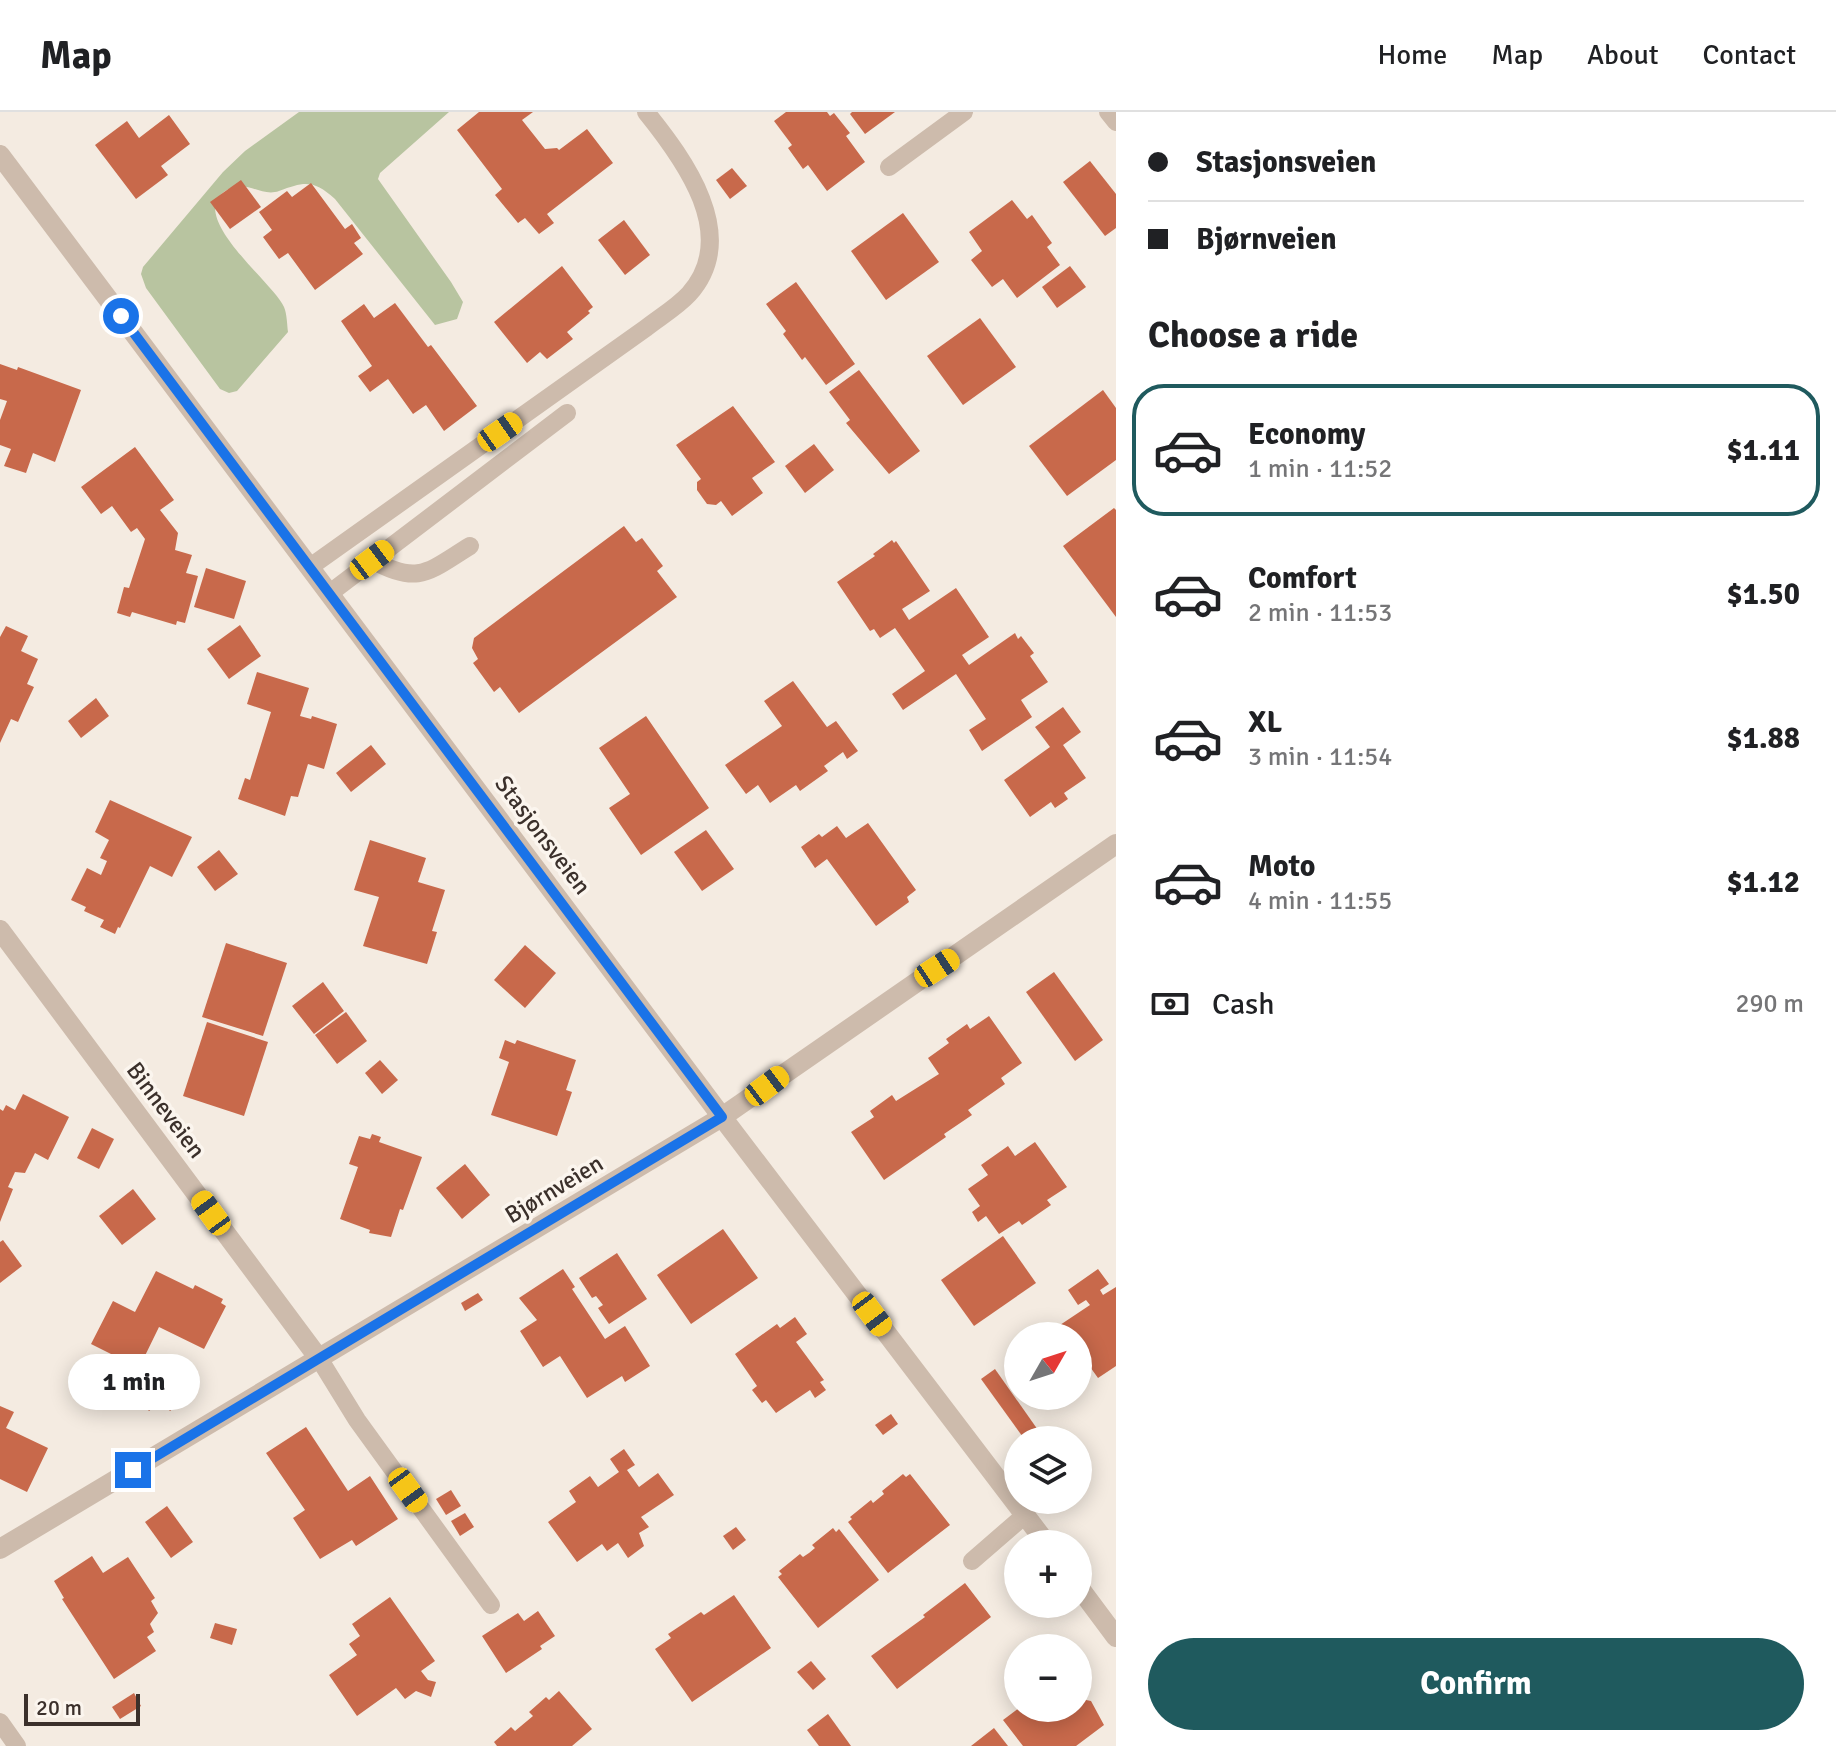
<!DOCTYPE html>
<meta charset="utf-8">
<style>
:root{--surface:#fff;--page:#f6f6f6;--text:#202124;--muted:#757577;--line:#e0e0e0;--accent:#1f5a5e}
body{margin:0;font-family:Signika,sans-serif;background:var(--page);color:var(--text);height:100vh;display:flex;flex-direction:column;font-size:30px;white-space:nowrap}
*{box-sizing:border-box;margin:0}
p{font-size:26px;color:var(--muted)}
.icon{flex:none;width:44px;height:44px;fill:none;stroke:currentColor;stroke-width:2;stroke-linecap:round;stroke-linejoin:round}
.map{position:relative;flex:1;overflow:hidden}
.side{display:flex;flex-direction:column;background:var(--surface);width:720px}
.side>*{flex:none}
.hud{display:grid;align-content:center;height:176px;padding:0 32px;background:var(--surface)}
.needle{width:52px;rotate:51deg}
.fabs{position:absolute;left:1004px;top:1210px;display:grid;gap:16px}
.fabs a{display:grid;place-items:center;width:88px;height:88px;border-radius:50%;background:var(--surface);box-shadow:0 4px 20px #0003;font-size:40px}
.scale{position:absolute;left:24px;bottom:20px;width:116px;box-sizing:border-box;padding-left:8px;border:4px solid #3b302b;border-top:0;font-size:22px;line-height:28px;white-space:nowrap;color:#3b302b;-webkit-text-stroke:6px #fbf5ee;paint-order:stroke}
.end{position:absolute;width:36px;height:36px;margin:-18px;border:10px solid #1a73e8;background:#fff;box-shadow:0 0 0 4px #fff}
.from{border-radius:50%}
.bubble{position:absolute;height:56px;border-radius:28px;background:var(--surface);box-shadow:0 4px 20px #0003;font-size:26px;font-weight:700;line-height:56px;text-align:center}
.car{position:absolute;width:24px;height:48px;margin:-24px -12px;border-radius:10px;box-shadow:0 0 6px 2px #0007;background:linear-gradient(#f5c518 24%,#345 0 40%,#f5c518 0 76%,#345 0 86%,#f5c518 0)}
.hud b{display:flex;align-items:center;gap:28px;height:76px;font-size:30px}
.hud b+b{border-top:2px solid var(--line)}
.hud i{width:20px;height:20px;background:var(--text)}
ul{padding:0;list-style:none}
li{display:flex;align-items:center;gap:24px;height:132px;margin:0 16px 12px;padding:0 16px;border:4px solid transparent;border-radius:32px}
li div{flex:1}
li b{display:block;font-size:30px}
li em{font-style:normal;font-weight:700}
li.active{border-color:var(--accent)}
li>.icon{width:72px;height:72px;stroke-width:1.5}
h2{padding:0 32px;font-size:36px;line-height:96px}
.pay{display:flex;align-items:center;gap:20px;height:88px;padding:0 32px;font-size:30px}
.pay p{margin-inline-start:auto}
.action{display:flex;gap:16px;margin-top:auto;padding:16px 32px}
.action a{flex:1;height:92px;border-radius:48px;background:var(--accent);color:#fff;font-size:32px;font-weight:700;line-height:92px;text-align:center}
header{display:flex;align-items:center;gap:48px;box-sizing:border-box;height:112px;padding:0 40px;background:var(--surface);border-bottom:2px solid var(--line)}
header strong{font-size:38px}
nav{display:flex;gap:44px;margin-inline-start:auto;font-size:28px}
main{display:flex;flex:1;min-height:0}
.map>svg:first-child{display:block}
</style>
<header>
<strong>Map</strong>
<nav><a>Home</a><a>Map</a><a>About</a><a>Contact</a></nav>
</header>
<main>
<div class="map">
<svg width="1116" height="1634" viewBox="0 0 1116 1634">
<rect width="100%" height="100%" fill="#f4ebe1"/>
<path fill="#b8c4a0" d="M299,0H449L380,61L378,67L451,170L463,190L457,207L435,213L335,87C314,68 305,69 279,79C262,85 248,69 231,76C178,98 274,171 284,195C287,202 287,212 288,220L237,279L229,281L220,277L146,176L141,162L143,155L223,60L245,39Z"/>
<g fill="#c8694b">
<polygon points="479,0 533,0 522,8 545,37 557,36 559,38 587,17 613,51 547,102 554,111 539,122 525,106 518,111 495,83 502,77 457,18"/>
<polygon points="786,0 827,0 830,4 834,1 850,21 846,24 865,50 827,79 808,53 803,57 788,36 792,33 774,9"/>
<polygon points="852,0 895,0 865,22 850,2"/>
<polygon points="169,3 190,32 161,54 168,63 136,87 95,33 127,9 139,26"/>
<polygon points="1090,49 1116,82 1116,116 1105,124 1063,70"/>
<polygon points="732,56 747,74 730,87 716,68"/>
<polygon points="241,68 261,95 230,117 210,90"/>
<polygon points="311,71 345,117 352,112 361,126 354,131 363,142 315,178 288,141 279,147 263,125 272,118 259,100 287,79 292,85"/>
<polygon points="1012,88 1027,107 1032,103 1052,131 1047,135 1060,153 1017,186 1003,167 992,175 971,148 982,139 969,120"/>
<polygon points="903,101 939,150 886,188 851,139"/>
<polygon points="624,108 650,143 625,163 598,128"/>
<polygon points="562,154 593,195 588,199 590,201 567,220 573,227 547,247 540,240 527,251 494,210"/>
<polygon points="1070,154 1086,175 1057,196 1042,175"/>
<polygon points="796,170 855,252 826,273 805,245 802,248 792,234 783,222 786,219 766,192"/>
<polygon points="395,191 428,235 431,233 477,294 444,319 426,293 413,302 388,267 370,280 358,264 372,254 341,209 364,192 374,206"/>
<polygon points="980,206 1016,255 963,293 927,244"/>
<polygon points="0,252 17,258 18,255 81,278 55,350 33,341 26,361 4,354 11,337 0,333 0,308 7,289 0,287"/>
<polygon points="859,258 920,339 889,362 846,311 850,308 829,280"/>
<polygon points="1103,278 1116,296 1116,348 1067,384 1029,334"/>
<polygon points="733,294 775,350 752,366 763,381 732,404 721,389 716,393 707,392 697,378 697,370 701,367 676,333"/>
<polygon points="814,332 834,358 805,381 785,354"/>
<polygon points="135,335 174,388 160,398 178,421 175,438 192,443 186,461 198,464 185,511 177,509 176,513 132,500 130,505 117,501 124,475 129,476 145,427 137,416 131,420 112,394 101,402 81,375"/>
<polygon points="1114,396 1116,398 1116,505 1063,434"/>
<polygon points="624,414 636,430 642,426 663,454 657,459 677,485 519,601 500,575 494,580 473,551 478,547 472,536 474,526"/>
<polygon points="892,428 894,431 896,429 930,479 902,497 909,508 956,476 989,525 962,543 969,553 1015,521 1018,527 1021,524 1034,541 1030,544 1048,570 1021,588 1032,605 982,639 969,618 986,607 956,562 903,598 892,582 925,559 895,516 880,526 874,517 870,519 837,470 875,444 873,442"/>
<polygon points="206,456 246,469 234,507 194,495"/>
<polygon points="240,513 261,544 229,567 207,537"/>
<polygon points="6,514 28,524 21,539 38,547 27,572 34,575 26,592 18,610 11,607 0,631 0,525"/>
<polygon points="257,560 309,576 300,604 311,607 312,604 337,612 324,657 308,652 298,685 291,684 285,704 238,687 245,666 250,668 271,600 247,592"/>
<polygon points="793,569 827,615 836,609 858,639 847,647 843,640 824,654 828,659 800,679 796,673 770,691 758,673 746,682 725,653 782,614 764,589"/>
<polygon points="96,586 109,604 81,626 68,609"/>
<polygon points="1063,595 1081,620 1063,633 1086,666 1064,681 1068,687 1055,696 1051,690 1030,705 1004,668 1050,635 1035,615"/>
<polygon points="646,604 709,696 641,743 609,696 630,682 599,636"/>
<polygon points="371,633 386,652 351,680 336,661"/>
<polygon points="110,688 192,725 172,765 150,754 120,816 118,815 115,822 100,815 104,808 84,799 86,795 71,788 87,756 101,763 107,749 100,746 109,728 95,720"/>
<polygon points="868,711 916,778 907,785 909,790 876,814 827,747 815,756 801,735 819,722 822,725 837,714 846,726"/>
<polygon points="706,718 734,757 702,779 674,740"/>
<polygon points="370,728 426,746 418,770 445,778 432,819 437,820 427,852 363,834 379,785 354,778"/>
<polygon points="219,738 238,762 215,779 197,755"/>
<polygon points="226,831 287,851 263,924 202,905"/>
<polygon points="525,833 556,861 525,896 494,868"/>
<polygon points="1054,860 1103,928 1075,949 1026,880"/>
<polygon points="323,870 344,899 314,922 292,894"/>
<polygon points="346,900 367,929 337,952 315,923"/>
<polygon points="989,904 1022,951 1001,966 1005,972 968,998 972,1003 944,1022 946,1025 884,1068 851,1020 874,1005 870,999 892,983 896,989 939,962 928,946 949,931 946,927 967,912 970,917"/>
<polygon points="207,910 268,930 244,1004 183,984"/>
<polygon points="505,928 515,932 517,928 576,948 566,978 572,980 557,1024 491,1003 509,950 499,946"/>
<polygon points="380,948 398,968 382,982 365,961"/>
<polygon points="23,982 69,1005 48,1048 35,1041 25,1061 15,1060 8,1075 13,1077 0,1110 0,997 3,999 6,993 15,998"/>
<polygon points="92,1016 114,1027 99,1057 77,1046"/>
<polygon points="372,1022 381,1025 379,1030 422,1045 403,1098 400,1097 391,1125 369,1121 370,1118 340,1107 358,1055 349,1052 359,1024 370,1027"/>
<polygon points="1035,1030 1067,1075 1047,1088 1051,1093 1022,1113 1019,1109 999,1122 986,1104 978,1110 972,1100 980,1094 968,1077 988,1063 981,1053 1008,1034 1015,1044"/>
<polygon points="465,1052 490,1083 462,1107 436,1076"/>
<polygon points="133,1077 156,1107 122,1133 99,1104"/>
<polygon points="723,1117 758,1166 691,1212 657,1163"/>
<polygon points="1003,1124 1036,1171 974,1214 941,1168"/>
<polygon points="3,1128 22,1154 0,1171 0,1130"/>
<polygon points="617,1141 647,1187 609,1212 598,1196 603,1193 596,1184 592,1186 579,1166"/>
<polygon points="563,1157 575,1175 572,1177 605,1227 625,1214 650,1254 625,1270 622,1264 587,1286 560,1244 543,1255 520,1219 537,1208 519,1186"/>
<polygon points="1098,1157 1109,1172 1100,1178 1103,1183 1116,1175 1116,1254 1098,1266 1078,1238 1078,1224 1068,1224 1060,1213 1090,1193 1086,1188 1078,1193 1068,1178"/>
<polygon points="156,1159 193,1177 195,1173 223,1187 221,1191 226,1194 204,1237 159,1215 139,1256 91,1232 113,1189 135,1200"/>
<polygon points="478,1181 483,1188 465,1199 461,1191"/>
<polygon points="795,1205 807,1222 796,1230 824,1268 820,1270 826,1278 815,1286 810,1278 776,1301 766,1288 762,1291 752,1278 757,1274 735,1242 777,1212 780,1216"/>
<polygon points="995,1257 1045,1328 1025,1328 981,1267"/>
<polygon points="164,1260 176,1273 179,1271 189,1283 170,1299 161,1289 149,1299 136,1284"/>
<polygon points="0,1294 14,1300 6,1316 48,1336 27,1380 0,1367"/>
<polygon points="891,1302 898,1312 883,1323 875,1313"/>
<polygon points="306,1315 348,1379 370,1364 398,1407 356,1434 352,1428 320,1447 293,1406 305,1398 266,1341"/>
<polygon points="624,1337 635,1353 627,1358 639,1375 658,1361 674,1383 641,1405 649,1415 639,1421 644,1434 628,1446 618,1431 607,1439 602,1432 577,1450 548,1410 576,1390 569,1379 590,1364 598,1375 619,1360 610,1347"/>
<polygon points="903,1362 906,1365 910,1362 950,1413 888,1461 848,1410 852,1407 850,1405 871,1388 873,1391 884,1382 882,1379"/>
<polygon points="451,1378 461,1394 446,1403 436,1387"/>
<polygon points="167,1394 193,1430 171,1446 145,1410"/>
<polygon points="465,1401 474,1415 460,1424 451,1409"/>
<polygon points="736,1415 746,1428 733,1438 723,1424"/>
<polygon points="833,1416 836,1420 839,1417 879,1468 818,1516 778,1465 782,1462 779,1459 800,1442 803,1445 809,1441 815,1436 812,1433"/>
<polygon points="92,1444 103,1461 128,1445 155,1486 151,1489 158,1501 150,1512 154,1520 147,1525 156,1539 114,1567 62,1487 64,1486 54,1469"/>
<polygon points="965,1471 991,1505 897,1577 871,1544 925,1505 923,1503"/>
<polygon points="734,1483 771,1536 692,1590 655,1537 671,1526 668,1522 701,1500 704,1503"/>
<polygon points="390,1485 435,1549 421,1559 428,1568 436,1570 431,1585 416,1579 405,1587 396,1576 357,1604 329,1563 357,1543 349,1532 360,1524 352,1512"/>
<polygon points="538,1499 555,1524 540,1534 542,1537 506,1561 482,1524 518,1501 524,1509"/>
<polygon points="215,1511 237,1517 232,1533 210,1526"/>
<polygon points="811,1549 826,1567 813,1578 797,1560"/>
<polygon points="1078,1578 1086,1588 1091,1589 1104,1613 1076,1634 1023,1634 1003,1608 1019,1596 1078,1596"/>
<polygon points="559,1579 592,1617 572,1634 497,1634 494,1630 511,1615 515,1619 533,1604 529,1600 546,1585 549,1588"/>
<polygon points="134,1581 141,1594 120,1607 112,1595"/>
<polygon points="828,1602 851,1634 819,1634 807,1618"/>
<polygon points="994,1616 1008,1634 971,1634"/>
</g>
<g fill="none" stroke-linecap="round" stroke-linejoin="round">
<g stroke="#cdbbac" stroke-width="18">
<polyline points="1108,0 1116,10"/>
<polyline points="889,55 964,0"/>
<path d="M372,448C419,474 429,459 470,434"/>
<path d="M310,455L646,216C660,205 677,195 689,182C741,124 684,47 646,0"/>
<polyline points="330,481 567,301"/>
<polyline points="320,1248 357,1308 491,1493"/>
<polyline points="972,1449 1025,1403"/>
<polyline points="0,1610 17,1634"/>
</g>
<g stroke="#cdbbac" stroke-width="20">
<polyline points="0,818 320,1248"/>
<polyline points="0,1437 722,1005 1116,732"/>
</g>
<g stroke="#cdbbac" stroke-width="20">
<polyline points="0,43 722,1005 1047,1432"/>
<polyline points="1078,1474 1116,1525"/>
</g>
</g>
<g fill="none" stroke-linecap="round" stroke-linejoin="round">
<polyline stroke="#1a73e8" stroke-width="10" points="121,204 722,1005 133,1358"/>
</g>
<g text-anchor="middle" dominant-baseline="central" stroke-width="7" stroke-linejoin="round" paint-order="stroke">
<g font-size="24" fill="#3b302b" stroke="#fbf5ee">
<text transform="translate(543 723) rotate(53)">Stasjonsveien</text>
<text transform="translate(166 998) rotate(53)">Binneveien</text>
<text transform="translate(554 1077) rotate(-31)">Bjørnveien</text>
</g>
</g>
</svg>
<div class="fabs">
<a><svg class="needle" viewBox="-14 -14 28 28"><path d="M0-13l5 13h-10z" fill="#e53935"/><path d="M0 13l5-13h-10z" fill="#757577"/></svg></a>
<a><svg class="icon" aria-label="layers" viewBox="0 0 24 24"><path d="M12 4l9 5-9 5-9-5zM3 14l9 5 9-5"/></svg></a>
<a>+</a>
<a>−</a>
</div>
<div class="scale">20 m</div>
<i class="end from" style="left:121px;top:204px"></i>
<i class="end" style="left:133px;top:1358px"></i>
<div class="bubble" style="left:68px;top:1242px;width:132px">1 min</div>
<i class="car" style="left:500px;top:320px;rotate:55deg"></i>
<i class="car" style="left:372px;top:448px;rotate:53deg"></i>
<i class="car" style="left:937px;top:856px;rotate:57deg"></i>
<i class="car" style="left:767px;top:974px;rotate:53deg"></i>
<i class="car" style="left:211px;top:1101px;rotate:324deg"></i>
<i class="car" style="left:872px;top:1202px;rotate:143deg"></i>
<i class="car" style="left:408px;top:1378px;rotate:144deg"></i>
</div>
<section class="side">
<div class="hud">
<b><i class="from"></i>Stasjonsveien</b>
<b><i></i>Bjørnveien</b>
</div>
<h2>Choose a ride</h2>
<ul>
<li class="active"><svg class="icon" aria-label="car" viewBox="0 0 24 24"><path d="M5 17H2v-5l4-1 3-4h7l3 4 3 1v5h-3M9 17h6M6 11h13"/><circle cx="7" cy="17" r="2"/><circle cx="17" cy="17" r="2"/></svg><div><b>Economy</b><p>1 min · 11:52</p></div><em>$1.11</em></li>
<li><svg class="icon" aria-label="car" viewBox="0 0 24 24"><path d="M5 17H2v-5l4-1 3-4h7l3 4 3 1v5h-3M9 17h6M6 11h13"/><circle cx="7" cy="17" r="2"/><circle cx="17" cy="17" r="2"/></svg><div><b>Comfort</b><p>2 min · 11:53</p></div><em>$1.50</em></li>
<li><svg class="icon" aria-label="car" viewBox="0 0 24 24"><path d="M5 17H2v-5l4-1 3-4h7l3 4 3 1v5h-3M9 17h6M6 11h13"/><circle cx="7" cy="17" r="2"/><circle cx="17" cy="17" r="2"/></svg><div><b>XL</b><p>3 min · 11:54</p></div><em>$1.88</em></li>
<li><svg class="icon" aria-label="car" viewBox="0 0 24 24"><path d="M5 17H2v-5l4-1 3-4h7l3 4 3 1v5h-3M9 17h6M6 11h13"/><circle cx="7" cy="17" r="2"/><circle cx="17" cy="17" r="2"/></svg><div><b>Moto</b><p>4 min · 11:55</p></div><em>$1.12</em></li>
</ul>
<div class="pay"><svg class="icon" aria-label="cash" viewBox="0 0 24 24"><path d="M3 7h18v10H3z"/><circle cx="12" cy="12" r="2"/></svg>Cash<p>290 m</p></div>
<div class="action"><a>Confirm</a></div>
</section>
</main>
